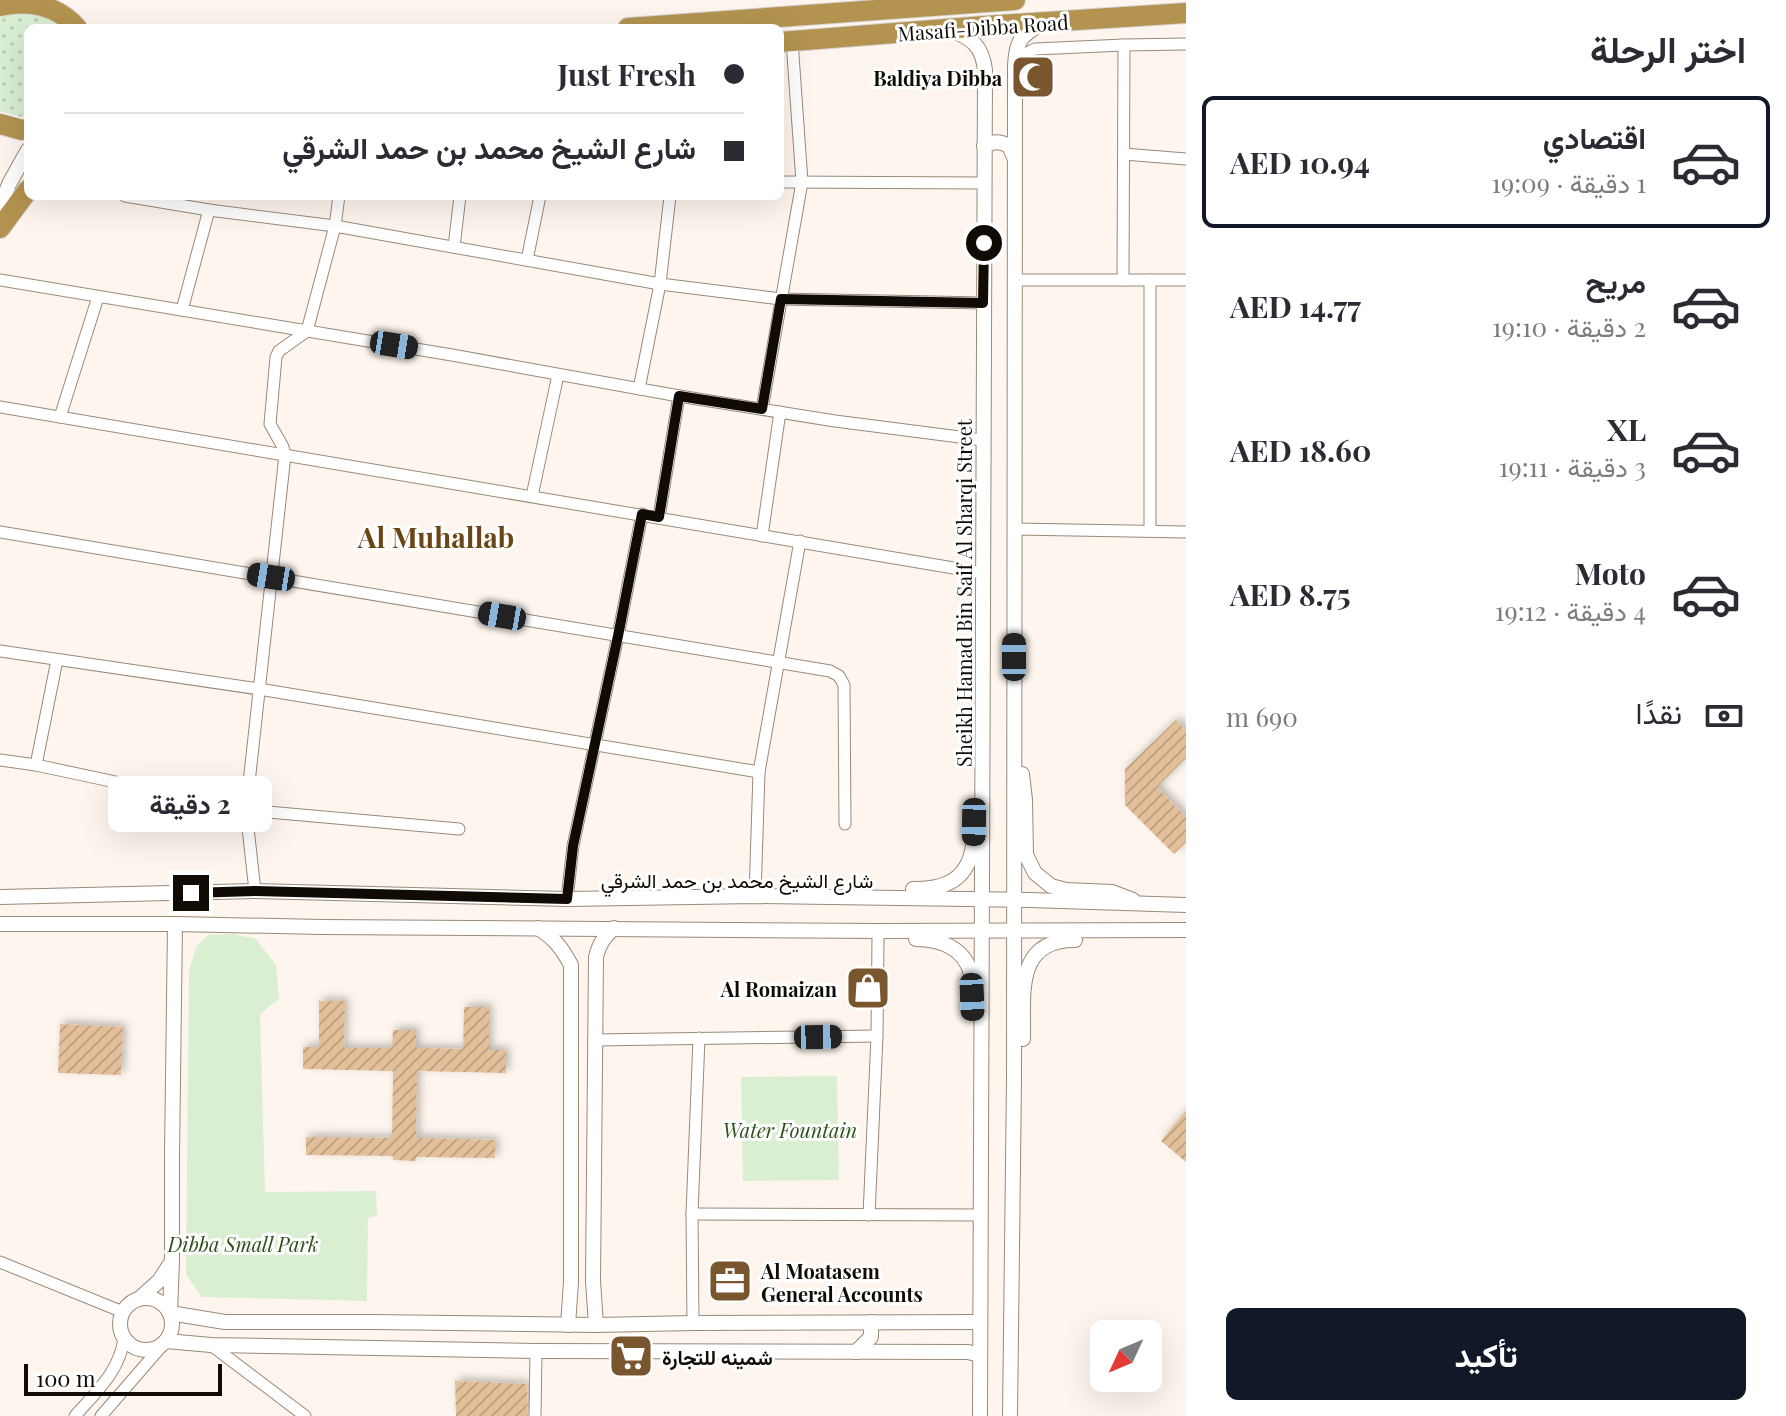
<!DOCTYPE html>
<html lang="ar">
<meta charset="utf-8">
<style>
:root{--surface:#fff;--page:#f2f2f3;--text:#2b2b33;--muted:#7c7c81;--line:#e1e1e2;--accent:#111827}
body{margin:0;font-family:"Playfair Display",Vazirmatn,serif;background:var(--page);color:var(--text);direction:rtl;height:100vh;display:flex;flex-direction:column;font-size:30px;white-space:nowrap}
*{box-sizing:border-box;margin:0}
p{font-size:26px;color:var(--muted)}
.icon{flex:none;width:44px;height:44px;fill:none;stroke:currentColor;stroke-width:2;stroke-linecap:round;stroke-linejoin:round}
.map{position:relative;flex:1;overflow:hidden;direction:ltr}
.sheet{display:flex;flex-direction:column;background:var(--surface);width:600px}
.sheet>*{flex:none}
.banner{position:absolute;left:24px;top:24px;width:760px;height:176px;border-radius:12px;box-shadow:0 8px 32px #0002;direction:rtl;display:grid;align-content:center;height:176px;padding:0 40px;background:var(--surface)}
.needle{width:52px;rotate:226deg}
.buttons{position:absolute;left:1090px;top:1320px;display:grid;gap:16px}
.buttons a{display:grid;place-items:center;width:72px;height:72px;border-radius:12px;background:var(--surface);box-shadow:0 8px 32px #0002;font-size:40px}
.scale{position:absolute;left:24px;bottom:20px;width:198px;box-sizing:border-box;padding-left:8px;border:4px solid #110b05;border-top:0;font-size:22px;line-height:28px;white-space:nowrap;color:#110b05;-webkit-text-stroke:6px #fff;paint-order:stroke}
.end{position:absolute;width:36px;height:36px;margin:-18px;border:10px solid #110b05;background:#fff;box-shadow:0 0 0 4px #fff}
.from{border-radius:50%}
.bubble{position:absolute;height:56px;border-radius:12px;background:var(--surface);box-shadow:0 8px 32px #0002;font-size:26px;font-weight:700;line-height:56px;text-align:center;direction:rtl}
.car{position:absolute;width:24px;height:48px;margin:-24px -12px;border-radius:10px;box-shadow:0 0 6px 2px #0007;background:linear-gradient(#222 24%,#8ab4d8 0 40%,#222 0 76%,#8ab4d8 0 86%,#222 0)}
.banner b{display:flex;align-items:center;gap:28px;height:76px;font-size:30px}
.banner b+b{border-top:2px solid var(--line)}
.banner i{width:20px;height:20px;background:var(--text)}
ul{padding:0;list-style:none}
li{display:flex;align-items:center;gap:24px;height:132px;margin:0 16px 12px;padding:0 24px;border:4px solid transparent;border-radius:12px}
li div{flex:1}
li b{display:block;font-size:30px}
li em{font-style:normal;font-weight:700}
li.current{border-color:var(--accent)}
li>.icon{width:72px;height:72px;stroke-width:1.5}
h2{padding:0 40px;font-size:36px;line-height:96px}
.pay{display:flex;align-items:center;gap:20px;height:88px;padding:0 40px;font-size:30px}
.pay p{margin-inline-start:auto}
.button{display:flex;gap:16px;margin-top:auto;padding:16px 40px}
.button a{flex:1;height:92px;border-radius:12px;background:var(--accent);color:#fff;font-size:32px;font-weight:700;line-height:92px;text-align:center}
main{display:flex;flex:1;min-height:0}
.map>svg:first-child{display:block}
</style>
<main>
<section class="sheet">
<h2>اختر الرحلة</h2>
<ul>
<li class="current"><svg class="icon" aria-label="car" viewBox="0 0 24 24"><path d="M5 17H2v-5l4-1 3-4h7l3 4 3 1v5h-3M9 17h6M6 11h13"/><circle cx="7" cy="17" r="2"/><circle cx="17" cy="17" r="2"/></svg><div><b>اقتصادي</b><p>1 دقيقة · 19:09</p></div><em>AED 10.94</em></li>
<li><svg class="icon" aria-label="car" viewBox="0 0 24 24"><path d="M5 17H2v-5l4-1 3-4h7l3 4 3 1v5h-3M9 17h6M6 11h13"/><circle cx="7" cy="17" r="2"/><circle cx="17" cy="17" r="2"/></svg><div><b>مريح</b><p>2 دقيقة · 19:10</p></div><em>AED 14.77</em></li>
<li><svg class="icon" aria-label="car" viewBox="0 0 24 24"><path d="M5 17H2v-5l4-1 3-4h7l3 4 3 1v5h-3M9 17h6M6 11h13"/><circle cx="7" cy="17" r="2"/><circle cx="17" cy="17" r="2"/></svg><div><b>XL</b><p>3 دقيقة · 19:11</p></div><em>AED 18.60</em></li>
<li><svg class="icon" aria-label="car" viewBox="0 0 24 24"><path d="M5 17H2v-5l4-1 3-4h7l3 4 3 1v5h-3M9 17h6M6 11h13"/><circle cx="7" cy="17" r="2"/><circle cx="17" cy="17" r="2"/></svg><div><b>Moto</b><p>4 دقيقة · 19:12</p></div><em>AED 8.75</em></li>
</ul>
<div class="pay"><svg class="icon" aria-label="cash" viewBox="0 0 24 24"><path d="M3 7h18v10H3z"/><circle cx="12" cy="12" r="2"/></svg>نقدًا<p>690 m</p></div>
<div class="button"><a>تأكيد</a></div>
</section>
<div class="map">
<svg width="1186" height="1416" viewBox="0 0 1186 1416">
<defs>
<pattern id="grass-dots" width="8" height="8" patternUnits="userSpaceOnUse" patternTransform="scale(2)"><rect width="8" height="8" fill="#daeed2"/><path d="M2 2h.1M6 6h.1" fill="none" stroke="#bacbb3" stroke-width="1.8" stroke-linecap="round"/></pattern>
<pattern id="building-hatch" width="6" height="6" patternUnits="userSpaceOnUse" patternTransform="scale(2)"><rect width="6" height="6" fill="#e3c09a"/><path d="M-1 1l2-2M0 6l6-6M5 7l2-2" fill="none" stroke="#c2a483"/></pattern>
<filter id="shadow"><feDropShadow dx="3.5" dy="-3.5" stdDeviation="4" flood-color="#0004"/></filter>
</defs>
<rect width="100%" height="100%" fill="#fef6ee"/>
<polygon fill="url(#grass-dots)" points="24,11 43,15 61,28 28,28 28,116 22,117 0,111 0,18 6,14"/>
<g fill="#daeed2">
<polygon points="233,934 256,939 276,965 279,999 260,1014 265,1192 376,1191 377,1216 368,1218 367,1301 201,1297 186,1274 189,971 196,947 208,935"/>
<polygon points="837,1076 839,1180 743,1181 741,1077"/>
</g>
<g fill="url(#building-hatch)" filter="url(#shadow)">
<polygon points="1176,720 1186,731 1186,758 1157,787 1186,817 1186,842 1174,854 1125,805 1125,769"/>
<polygon points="319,1001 345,1001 344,1048 392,1048 393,1030 416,1030 416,1048 463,1049 464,1007 489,1007 489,1050 506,1050 506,1073 417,1071 416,1138 495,1140 495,1158 416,1157 416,1161 393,1160 393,1156 306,1155 306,1137 392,1138 393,1071 303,1069 303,1047 319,1047"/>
<polygon points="60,1024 123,1027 121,1075 58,1073"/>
<polygon points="1186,1110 1186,1162 1161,1141"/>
<polygon points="455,1381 527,1384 528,1416 456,1416"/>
</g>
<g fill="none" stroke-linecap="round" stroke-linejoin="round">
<g stroke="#9a8977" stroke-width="13">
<g id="street">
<polyline points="1015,66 1025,54 1035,49 1124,45 1186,44"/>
<polyline points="1124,154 1186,159"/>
<polyline points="780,182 984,183"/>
<polyline points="125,196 209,210 335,226 660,284 781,299 983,303"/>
<polyline points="454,247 460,196"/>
<polyline points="527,260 540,196"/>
<polyline points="0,280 452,355 679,396 835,421 983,440"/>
<polyline points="1015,280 1186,280"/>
<polyline points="1123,280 1124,45"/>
<polyline points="1150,280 1150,531"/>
<polyline points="182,310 209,210"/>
<polyline points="639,389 660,284 670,196"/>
<polyline points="0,407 983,573"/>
<polyline points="762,409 802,182 792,41"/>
<polyline points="60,417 98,297"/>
<polyline points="532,496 558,375"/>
<polyline points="659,517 679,396"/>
<polyline points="1014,529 1186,532"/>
<polyline points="0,532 830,671 839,676 844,685 845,824"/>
<polyline points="762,536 780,412"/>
<polyline points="0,651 259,689 759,772"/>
<polyline points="0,760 36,765 246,810 459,829"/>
<polyline points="36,765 57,660"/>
<polyline points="255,891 246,810 285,455 283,447 270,424 276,357 279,351 307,331 335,226 339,196"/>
<polyline points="755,896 759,772 800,541"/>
<polyline points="567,899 573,846 618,636 642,514"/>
<polyline points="594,1040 877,1036"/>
<polyline points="692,1214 981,1215"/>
<polyline points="869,1215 877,1036 878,938"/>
<polyline points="0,1262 123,1312"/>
<polyline points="693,1323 692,1214 699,1038"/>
<polyline points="211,1345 305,1416"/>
<path d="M75,1416C96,1392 120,1371 124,1338"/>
<polyline points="101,1416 161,1347"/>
<polyline points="535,1416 536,1351"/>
</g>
</g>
<g stroke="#9a8977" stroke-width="16">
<g id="secondary">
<path d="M951,30C972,39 982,45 985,70L980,1416"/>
<path d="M984,146C994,141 1000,141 1009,146L1014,157"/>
<polyline points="0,209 9,184 28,150"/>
<polyline points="1022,774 1025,800 1026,855 1035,873 1051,886 1066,890 1112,892 1133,900"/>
<path d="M913,889C952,890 973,874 974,834"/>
<polyline points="0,897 255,891 567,899 755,896 1030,900 1186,905"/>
<polyline points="0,924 175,924 322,927 881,931 1186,930"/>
<polyline points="175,924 172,1156 172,1260 170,1313 225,1322 373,1322 596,1325 693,1323 980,1322"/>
<path d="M538,928C554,938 562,948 571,965V1282L568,1325"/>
<path d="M916,939C940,939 965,948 971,974C973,984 972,996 972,1006"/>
<path d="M1023,1039C1024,995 1014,940 1075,940"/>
<circle cx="146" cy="1324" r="26"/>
<polyline points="139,1299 159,1281 172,1261"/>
<path d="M596,1325L593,1281L596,957C599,944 604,937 614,928"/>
<polyline points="166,1341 211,1345 536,1351 968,1352 980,1355"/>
<polyline points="856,1352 871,1337 871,1322"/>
<path d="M1010,1416L1014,1080L1015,66C1016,41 1020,37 1040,24"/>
</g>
</g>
<g stroke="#d4d3d2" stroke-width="22">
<g id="highway">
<path d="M0,6C29,0 57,5 77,28"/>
<polyline points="628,28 1015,0"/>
<polyline points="780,42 984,26 1186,13"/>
<polyline points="0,124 22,130 28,129"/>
<polyline points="0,228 28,190"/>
</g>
</g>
<use href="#street" stroke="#fff" stroke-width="11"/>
<use href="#secondary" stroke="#fff" stroke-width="14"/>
<use href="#highway" stroke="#b3934f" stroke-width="20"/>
</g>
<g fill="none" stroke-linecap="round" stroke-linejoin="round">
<polyline stroke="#110b05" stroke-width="10" points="191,893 255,891 567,899 573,846 618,636 642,514 659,517 679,396 762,409 781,299 983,303 984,243"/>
</g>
<defs>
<g id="mosque-square" transform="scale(2.3)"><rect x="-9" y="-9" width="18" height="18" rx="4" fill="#79562e" stroke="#fff"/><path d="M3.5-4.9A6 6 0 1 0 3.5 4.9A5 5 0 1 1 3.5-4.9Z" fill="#fff"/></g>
<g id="shop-square" transform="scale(2.3)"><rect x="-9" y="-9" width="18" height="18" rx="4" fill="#79562e" stroke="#fff"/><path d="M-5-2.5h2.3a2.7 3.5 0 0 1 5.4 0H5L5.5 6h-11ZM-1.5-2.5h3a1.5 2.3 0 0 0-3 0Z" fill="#fff"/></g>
<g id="office-square" transform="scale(2.3)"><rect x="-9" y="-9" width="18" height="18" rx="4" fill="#79562e" stroke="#fff"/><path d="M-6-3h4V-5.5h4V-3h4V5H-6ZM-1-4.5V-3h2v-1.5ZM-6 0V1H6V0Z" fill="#fff"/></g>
<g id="supermarket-square" transform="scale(2.3)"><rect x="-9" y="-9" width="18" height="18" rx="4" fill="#79562e" stroke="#fff"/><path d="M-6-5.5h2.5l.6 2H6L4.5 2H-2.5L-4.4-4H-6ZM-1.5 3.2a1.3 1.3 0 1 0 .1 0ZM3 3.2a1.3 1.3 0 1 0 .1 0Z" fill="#fff"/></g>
</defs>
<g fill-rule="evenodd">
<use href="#mosque-square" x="1033" y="77"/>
<use href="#shop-square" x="868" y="988"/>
<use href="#office-square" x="730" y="1281"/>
<use href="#supermarket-square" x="631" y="1356"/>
</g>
<g text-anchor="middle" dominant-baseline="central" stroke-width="6" stroke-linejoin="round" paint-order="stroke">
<g font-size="20" fill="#110b05" stroke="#fff">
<text transform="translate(983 27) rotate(-4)">Masafi-Dibba Road</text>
<text transform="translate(963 593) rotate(-90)">Sheikh Hamad Bin Saif Al Sharqi Street</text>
<text x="737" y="879">شارع الشيخ محمد بن حمد الشرقي</text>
</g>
<g font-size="20" font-weight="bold" fill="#110b05" stroke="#fff" text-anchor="end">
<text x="1002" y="77">Baldiya Dibba</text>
<text x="837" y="988">Al Romaizan</text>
<text x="761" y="1270" text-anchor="start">Al Moatasem<tspan x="761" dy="23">General Accounts</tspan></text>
<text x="662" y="1356" text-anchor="start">شمينه للتجارة</text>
</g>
<g font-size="20" font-style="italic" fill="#2c511a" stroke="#fff">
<text x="790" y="1129">Water Fountain</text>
<text x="243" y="1243">Dibba Small Park</text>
</g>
<g font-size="28" font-weight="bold" fill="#6a4515" stroke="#fff">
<text x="436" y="536">Al Muhallab</text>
</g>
</g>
</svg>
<div class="buttons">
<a><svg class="needle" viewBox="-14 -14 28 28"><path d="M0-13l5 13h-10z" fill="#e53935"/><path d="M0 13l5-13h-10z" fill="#7c7c81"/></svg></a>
</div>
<div class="scale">100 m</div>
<i class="end from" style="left:984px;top:243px"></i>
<i class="end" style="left:191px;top:893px"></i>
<div class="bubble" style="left:108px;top:776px;width:164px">2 دقيقة</div>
<i class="car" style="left:394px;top:345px;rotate:99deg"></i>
<i class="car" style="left:271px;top:577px;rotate:279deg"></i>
<i class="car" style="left:502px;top:616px;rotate:280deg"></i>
<i class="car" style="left:1014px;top:657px;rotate:0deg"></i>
<i class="car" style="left:974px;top:822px;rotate:181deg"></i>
<i class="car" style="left:972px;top:997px;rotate:178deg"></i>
<i class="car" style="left:818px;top:1037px;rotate:89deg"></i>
<div class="banner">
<b><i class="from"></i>Just Fresh</b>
<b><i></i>شارع الشيخ محمد بن حمد الشرقي</b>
</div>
</div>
</main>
